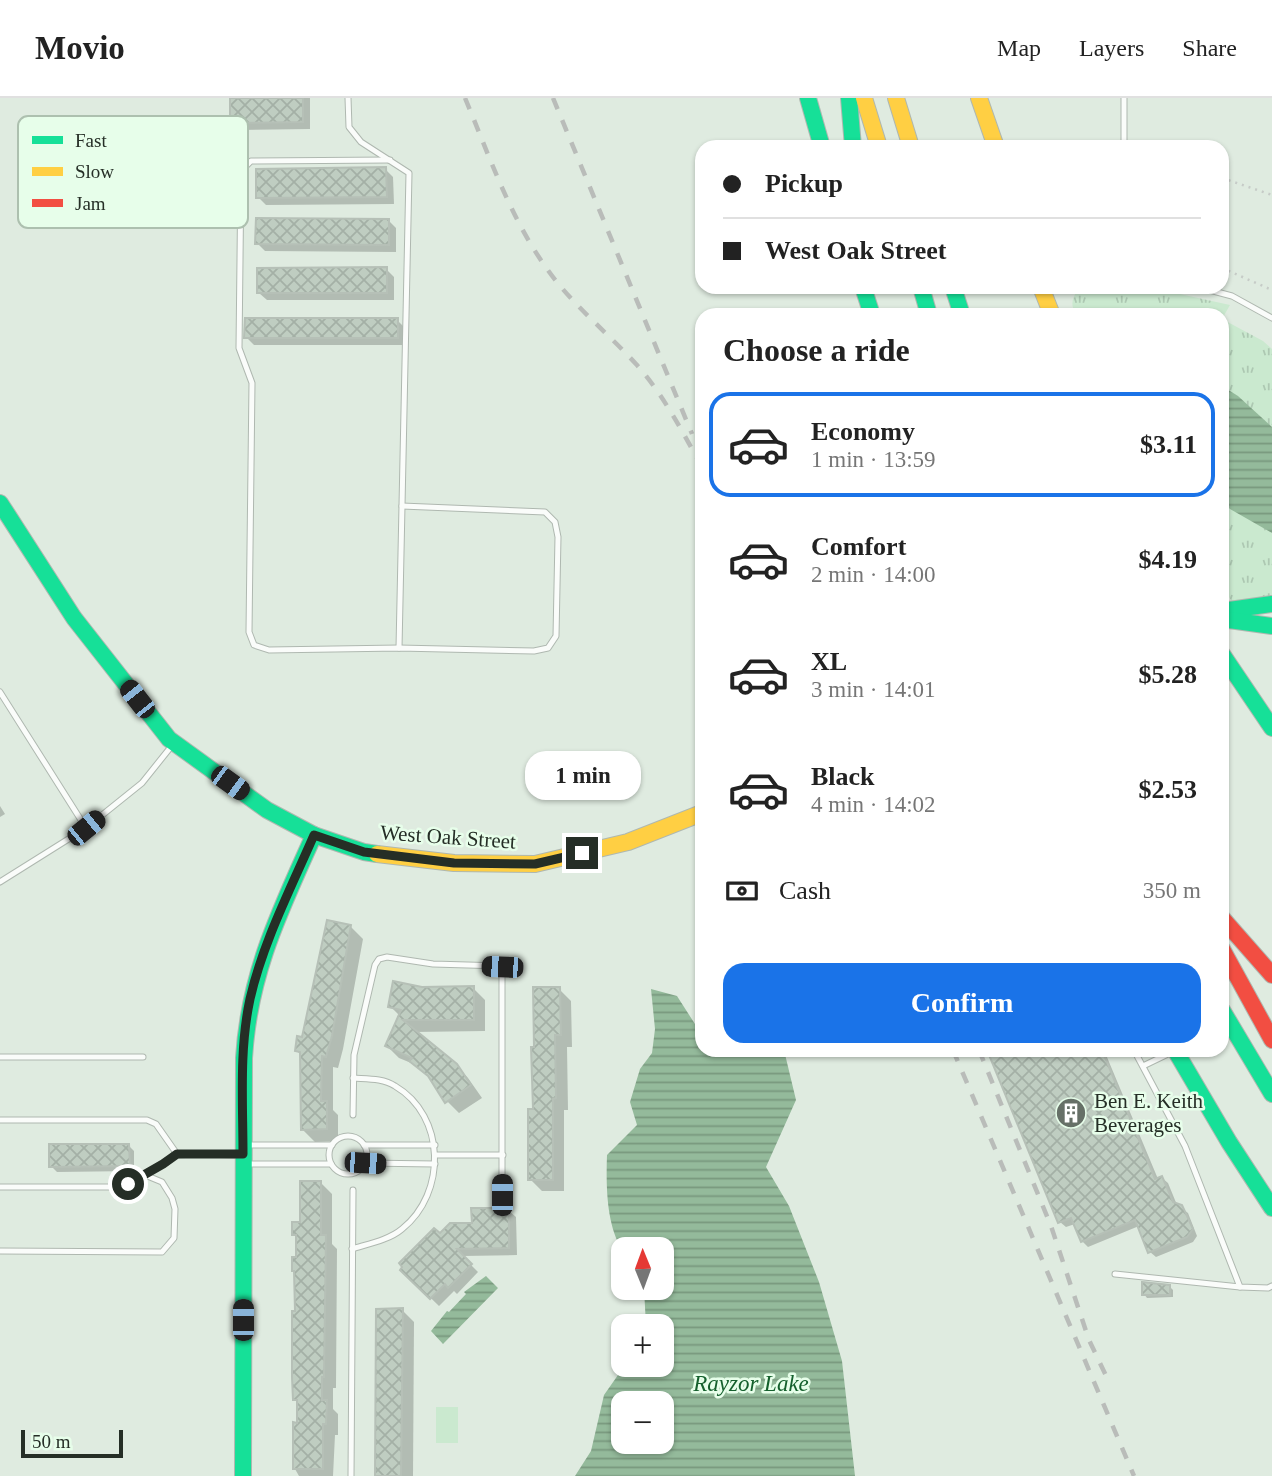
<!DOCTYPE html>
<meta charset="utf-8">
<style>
:root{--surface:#fff;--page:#f6f6f6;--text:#222;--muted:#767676;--line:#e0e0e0;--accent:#1a73e8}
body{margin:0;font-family:Georgia,serif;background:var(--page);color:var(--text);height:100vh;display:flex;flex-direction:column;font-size:26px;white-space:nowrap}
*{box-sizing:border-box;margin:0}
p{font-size:23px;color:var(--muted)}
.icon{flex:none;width:38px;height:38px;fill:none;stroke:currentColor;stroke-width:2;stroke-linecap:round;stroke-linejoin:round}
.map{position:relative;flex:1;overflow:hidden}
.panel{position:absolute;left:695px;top:210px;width:534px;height:749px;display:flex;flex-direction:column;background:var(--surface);border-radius:21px;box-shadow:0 2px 5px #0004}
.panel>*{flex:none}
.top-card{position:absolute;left:695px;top:42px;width:534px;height:154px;border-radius:21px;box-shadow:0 2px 5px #0004;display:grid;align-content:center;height:154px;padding:0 28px;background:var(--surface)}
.needle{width:46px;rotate:359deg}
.tools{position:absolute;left:611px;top:1139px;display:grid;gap:14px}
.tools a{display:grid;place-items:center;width:63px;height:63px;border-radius:14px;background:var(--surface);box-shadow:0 2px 5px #0004;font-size:35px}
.scale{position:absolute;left:21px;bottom:18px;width:102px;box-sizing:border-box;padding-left:7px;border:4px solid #252e26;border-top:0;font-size:19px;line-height:24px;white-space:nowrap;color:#252e26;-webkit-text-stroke:5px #e7feea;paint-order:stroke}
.end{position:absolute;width:32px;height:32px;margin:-16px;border:9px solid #252e26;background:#fff;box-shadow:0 0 0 4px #fff}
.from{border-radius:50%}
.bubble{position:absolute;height:49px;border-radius:21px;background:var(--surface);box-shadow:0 2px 5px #0004;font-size:23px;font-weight:700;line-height:49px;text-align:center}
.car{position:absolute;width:21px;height:42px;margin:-21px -10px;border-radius:9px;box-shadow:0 0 5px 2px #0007;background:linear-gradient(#222 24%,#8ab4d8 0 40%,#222 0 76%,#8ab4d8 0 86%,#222 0)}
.top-card b{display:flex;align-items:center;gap:24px;height:66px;font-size:26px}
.top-card b+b{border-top:2px solid var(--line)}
.top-card i{width:18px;height:18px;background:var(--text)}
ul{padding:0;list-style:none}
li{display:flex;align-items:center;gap:21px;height:105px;margin:0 14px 10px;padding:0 14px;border:4px solid transparent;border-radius:21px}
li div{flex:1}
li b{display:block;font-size:26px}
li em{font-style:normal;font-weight:700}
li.on{border-color:var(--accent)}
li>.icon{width:63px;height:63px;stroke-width:1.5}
h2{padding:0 28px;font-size:32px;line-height:84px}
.pay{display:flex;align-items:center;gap:18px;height:77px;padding:0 28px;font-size:26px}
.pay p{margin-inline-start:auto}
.primary-button{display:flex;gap:14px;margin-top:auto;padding:14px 28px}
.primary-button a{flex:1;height:80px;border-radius:21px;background:var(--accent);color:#fff;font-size:28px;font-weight:700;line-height:80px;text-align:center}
header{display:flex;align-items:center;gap:42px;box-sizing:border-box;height:98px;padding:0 35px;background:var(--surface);border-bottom:2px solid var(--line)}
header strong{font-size:33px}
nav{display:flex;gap:38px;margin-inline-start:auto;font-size:24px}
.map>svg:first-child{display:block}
</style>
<header>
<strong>Movio</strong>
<nav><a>Map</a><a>Layers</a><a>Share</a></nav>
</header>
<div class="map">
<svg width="1272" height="1378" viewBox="0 0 1272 1378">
<defs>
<pattern id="grass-tufts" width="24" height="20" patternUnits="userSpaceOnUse" patternTransform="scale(1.75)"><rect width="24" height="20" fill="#cae9cf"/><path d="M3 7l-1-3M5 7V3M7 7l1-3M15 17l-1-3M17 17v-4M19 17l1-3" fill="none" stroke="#adc8b2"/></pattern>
<pattern id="water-rules" width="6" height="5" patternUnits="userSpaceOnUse" patternTransform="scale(1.75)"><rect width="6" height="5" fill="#94ba9b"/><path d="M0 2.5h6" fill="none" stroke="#79987e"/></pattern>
<pattern id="building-cross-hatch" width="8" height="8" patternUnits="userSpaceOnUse" patternTransform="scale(1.75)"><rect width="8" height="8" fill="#bfcdc1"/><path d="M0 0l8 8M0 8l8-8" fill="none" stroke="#a4b0a6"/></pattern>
</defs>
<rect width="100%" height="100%" fill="#dfebe0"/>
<path fill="url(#grass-tufts)" d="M1100,189H1148L1230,207L1222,221L1263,243L1272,251V507L1233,505L1222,489V217H1076C1070,206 1072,201 1078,191Z"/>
<rect fill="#cae9cf" x="436" y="1309" width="22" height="36"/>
<g fill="url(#water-rules)" fill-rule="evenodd">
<polygon points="1222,288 1238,298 1272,329 1272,435 1230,411 1222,404"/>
<path d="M651,891L677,898L702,937V952H733L742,955L747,952H784L796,1002L766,1069L789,1108L819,1184L842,1263L855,1378H575L591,1353L604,1297L625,1267H662V1228H646L644,1190H662V1152L623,1153C606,1128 606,1086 607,1057L637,1027L630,1004L640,971L652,955L655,931ZM623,1306H662V1344H623Z"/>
<polygon points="486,1178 498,1190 443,1246 431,1233 447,1213 449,1214 466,1196 464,1194"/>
</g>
<g fill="#0003">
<polygon points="232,0 310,0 310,31 240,32 232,24"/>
<polygon points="385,71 393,79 394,106 266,107 258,99"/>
<polygon points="389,123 396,130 396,154 265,153 257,145"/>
<polygon points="386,171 394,179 394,202 267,202 259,195"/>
<polygon points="397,222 405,230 405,247 254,247 246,239"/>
<polygon points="0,708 5,716 0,719"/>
<polygon points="351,829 363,841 343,951 338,970 333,969 333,1012 338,1017 338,1043 315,1044 303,1032 301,957 296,952"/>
<polygon points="473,890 485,902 485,933 414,934 456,967 468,980 482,1000 459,1015 447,1003 432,982 416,967 399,960 387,948 400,918 390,908 422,891"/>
<polygon points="559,891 571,903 572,949 567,949 568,1012 564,1012 564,1093 542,1093 530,1081 535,1012 536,950"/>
<polygon points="989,952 1104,952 1158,1081 1162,1080 1168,1085 1177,1107 1188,1115 1197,1138 1193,1144 1156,1159 1150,1154 1139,1128 1088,1149 1082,1143 1075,1126 1066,1129 1060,1124"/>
<polygon points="129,1048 134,1053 134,1073 57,1074 51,1068"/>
<polygon points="320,1084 332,1096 332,1146 337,1151 336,1290 333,1290 333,1311 338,1316 338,1337 335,1337 333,1378 299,1378 295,1371 299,1326 299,1306 295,1302 298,1140 294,1136 302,1126"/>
<polygon points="508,1112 516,1119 517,1157 462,1158 478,1174 457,1196 454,1193 439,1208 402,1172 440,1138"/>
<polygon points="1170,1189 1173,1192 1173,1199 1147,1200 1144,1196"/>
<polygon points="402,1212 414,1224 413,1378 377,1378"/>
</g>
<g fill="url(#building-cross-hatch)" stroke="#b6c0b7" stroke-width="2">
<polygon points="230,0 303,0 303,24 230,25"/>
<polygon points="386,69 387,99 256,100 256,71"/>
<polygon points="256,120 389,121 389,147 255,146"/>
<polygon points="387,169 387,195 257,195 257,170"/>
<polygon points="245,220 398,220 398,240 244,240"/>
<polygon points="327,822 351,827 332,938 326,959 322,958 321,1003 327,1003 327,1031 301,1032 300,954 295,953 297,938 302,939"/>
<polygon points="393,883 422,889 474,888 474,922 403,922 457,966 471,987 445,1005 428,978 409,963 412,960 385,948 401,912 388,909"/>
<polygon points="533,889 560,889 561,937 555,937 556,1000 553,1001 553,1082 528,1082 528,1011 533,1011 531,949 534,949"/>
<polygon points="987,952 1102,952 1155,1081 1162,1078 1173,1104 1182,1107 1193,1131 1187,1139 1148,1155 1135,1122 1081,1144 1071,1120 1058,1125"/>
<polygon points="49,1046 129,1046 130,1068 49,1069"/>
<polygon points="300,1083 321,1083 321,1137 326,1137 324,1279 322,1279 322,1302 327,1302 326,1326 323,1326 323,1371 293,1371 293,1324 297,1325 297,1302 293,1302 292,1279 292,1213 295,1213 294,1173 292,1173 292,1159 296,1159 296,1137 292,1137 292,1124 300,1124"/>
<polygon points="471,1110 509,1110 509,1150 457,1151 472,1166 448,1190 445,1186 430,1201 400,1172 402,1169 399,1165 434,1130 440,1135 450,1125 472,1125"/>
<polygon points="1142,1184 1170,1187 1170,1197 1142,1197"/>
<polygon points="403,1210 401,1378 375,1378 376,1211"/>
</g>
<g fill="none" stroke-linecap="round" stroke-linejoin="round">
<g stroke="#afb8b0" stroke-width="7">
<g id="lane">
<polyline points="348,0 349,29 361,44 409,75 399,550"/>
<polyline points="1124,0 1124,49"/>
<polyline points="390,62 251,63 241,73 239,250 252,285 249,534 254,547 269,552 399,550 534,553 548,550 556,538 558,439 555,424 545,414 402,408"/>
<polyline points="1198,189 1232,198 1272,220"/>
<polyline points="0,594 86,730"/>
<polyline points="0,784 86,730 142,685 174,645"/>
<polyline points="1134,952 1185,1048 1240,1189 1268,1190 1272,1188"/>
<polyline points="0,959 143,959"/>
<polyline points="1143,968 1172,954"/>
<polyline points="353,1017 354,957 375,867 379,861 387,859 433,866 502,868 502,1097"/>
<polyline points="0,1022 147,1022 156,1026 177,1056"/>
<circle cx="348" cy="1057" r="19"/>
<polyline points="245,1047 332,1047"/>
<polyline points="364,1047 435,1047"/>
<polyline points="435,1057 503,1057"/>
<polyline points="365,1065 435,1066"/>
<polyline points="247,1066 331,1066"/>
<path d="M0,1089H117C139,1084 155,1068 175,1058C180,1055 229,1057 240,1057"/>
<path d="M352,1151C368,1146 389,1142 402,1131C447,1095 446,1018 395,988C383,980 367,981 353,980"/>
<polyline points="0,1153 162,1154 174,1140 175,1111 172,1100 162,1084 145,1077"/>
<polyline points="1115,1176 1240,1189"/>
<polyline points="351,1378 353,1092"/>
</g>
</g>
<g stroke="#afb8b0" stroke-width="18">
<g id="fast">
<polyline points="808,0 822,49"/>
<polyline points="849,0 853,49"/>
<polyline points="863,189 872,217"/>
<polyline points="921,189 929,217"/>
<polyline points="953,189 962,217"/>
<polyline points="0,405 74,520 169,641 267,712 314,737 364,754 377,756"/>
<polyline points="1222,513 1272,506"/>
<polyline points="1222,521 1272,528"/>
<polyline points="1222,556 1272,630"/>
<polyline points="1222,912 1272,996"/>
<polyline points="1175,952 1229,1044 1272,1110"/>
<path d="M243,1378L244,960C249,875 280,813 314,737"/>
</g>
</g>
<g stroke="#afb8b0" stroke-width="18">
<g id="slow">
<polyline points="864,0 879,49"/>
<polyline points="896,0 911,49"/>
<polyline points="979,0 996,49"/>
<polyline points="1041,189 1052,217"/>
<polyline points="377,756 454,765 535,766 628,744 702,715"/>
</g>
</g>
<g stroke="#afb8b0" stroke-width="18">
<g id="jam">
<polyline points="1222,820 1272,877"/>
<polyline points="1222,851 1272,942"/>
</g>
</g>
<g stroke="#c6cbc7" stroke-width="2.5" stroke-dasharray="2 5" stroke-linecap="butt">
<polyline points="1222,80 1272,97"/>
<polyline points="1222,170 1272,192"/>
</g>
<use href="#lane" stroke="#fafcfa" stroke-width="5"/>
<use href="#fast" stroke="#16e098" stroke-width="16"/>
<use href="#slow" stroke="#ffcf43" stroke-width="16"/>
<use href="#jam" stroke="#f24e42" stroke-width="16"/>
<g stroke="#b9bcb9" stroke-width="4.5" stroke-dasharray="12 12" stroke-linecap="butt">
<path d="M465,0C489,57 509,117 545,168C570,205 606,233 636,266C663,296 682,333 702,369"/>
<polyline points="553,0 692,336"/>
<polyline points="953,952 1134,1378"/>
<polyline points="979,952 1051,1128 1089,1242 1110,1286"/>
</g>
</g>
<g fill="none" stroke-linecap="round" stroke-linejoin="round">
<path stroke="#252e26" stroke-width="9" d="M128,1086L163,1066L177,1056H243C243,1005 239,952 250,901C263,844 291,790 314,737L364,754L454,765L535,766L582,755"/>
</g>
<defs>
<g id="building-disc" transform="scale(1.575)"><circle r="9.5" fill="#667067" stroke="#e7feea"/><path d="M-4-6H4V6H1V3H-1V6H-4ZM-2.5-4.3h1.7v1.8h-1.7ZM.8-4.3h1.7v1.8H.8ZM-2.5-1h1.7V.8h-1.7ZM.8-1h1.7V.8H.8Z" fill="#fff"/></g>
</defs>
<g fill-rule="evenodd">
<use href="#building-disc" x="1071" y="1015"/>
</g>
<g text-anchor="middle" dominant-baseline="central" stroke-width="5" stroke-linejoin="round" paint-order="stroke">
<g font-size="21" fill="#252e26" stroke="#e7feea">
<text transform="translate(448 739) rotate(4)">West Oak Street</text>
</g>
<g font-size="21" fill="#252e26" stroke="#e7feea" text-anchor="start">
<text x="1094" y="1003">Ben E. Keith<tspan x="1094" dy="24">Beverages</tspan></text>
</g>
<g font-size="23" font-style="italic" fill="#15602d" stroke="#e7feea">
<text x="751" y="1285">Rayzor Lake</text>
</g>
</g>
<rect x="18" y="18" width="230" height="112" rx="10" fill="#e7feea" stroke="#adc0af" stroke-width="2"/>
<rect x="32" y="38" width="31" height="8" fill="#16e098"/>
<rect x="32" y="69" width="31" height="9" fill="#ffcf43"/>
<rect x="32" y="101" width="31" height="8" fill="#f24e42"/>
<g font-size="19" fill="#252e26">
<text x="75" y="49">Fast</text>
<text x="75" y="80">Slow</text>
<text x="75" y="112">Jam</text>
</g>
</svg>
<div class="tools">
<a><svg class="needle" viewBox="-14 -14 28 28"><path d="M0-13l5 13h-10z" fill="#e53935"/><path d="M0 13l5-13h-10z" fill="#767676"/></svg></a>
<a>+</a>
<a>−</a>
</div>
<div class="scale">50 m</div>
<i class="end from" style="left:128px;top:1086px"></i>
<i class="end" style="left:582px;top:755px"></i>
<div class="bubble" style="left:525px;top:653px;width:116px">1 min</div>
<i class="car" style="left:137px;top:601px;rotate:322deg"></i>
<i class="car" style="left:230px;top:685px;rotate:126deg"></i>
<i class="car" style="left:86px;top:730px;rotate:51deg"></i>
<i class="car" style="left:502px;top:869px;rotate:272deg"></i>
<i class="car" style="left:365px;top:1065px;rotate:93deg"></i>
<i class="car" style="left:502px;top:1097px;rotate:0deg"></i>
<i class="car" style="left:243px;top:1222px;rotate:0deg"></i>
<div class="top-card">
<b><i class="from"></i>Pickup</b>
<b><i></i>West Oak Street</b>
</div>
<section class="panel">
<h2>Choose a ride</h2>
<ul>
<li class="on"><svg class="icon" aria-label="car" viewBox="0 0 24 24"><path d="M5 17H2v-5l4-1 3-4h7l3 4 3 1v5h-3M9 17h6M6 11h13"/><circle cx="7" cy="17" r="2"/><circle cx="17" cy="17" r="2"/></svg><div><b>Economy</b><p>1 min · 13:59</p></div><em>$3.11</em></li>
<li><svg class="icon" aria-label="car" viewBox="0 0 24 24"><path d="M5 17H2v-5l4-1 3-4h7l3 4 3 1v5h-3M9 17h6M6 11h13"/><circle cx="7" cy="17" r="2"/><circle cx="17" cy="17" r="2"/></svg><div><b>Comfort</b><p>2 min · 14:00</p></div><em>$4.19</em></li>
<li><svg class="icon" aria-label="car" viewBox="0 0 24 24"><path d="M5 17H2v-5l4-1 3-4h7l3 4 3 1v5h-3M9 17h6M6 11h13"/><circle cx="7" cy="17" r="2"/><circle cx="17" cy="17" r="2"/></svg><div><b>XL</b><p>3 min · 14:01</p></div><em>$5.28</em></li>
<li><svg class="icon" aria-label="car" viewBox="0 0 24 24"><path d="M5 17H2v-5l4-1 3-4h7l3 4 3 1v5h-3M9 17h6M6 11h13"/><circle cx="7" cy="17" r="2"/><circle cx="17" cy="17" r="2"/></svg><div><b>Black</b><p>4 min · 14:02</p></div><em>$2.53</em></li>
</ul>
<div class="pay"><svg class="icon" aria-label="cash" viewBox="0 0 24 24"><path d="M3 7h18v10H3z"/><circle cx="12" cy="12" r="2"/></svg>Cash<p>350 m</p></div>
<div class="primary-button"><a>Confirm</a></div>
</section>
</div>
